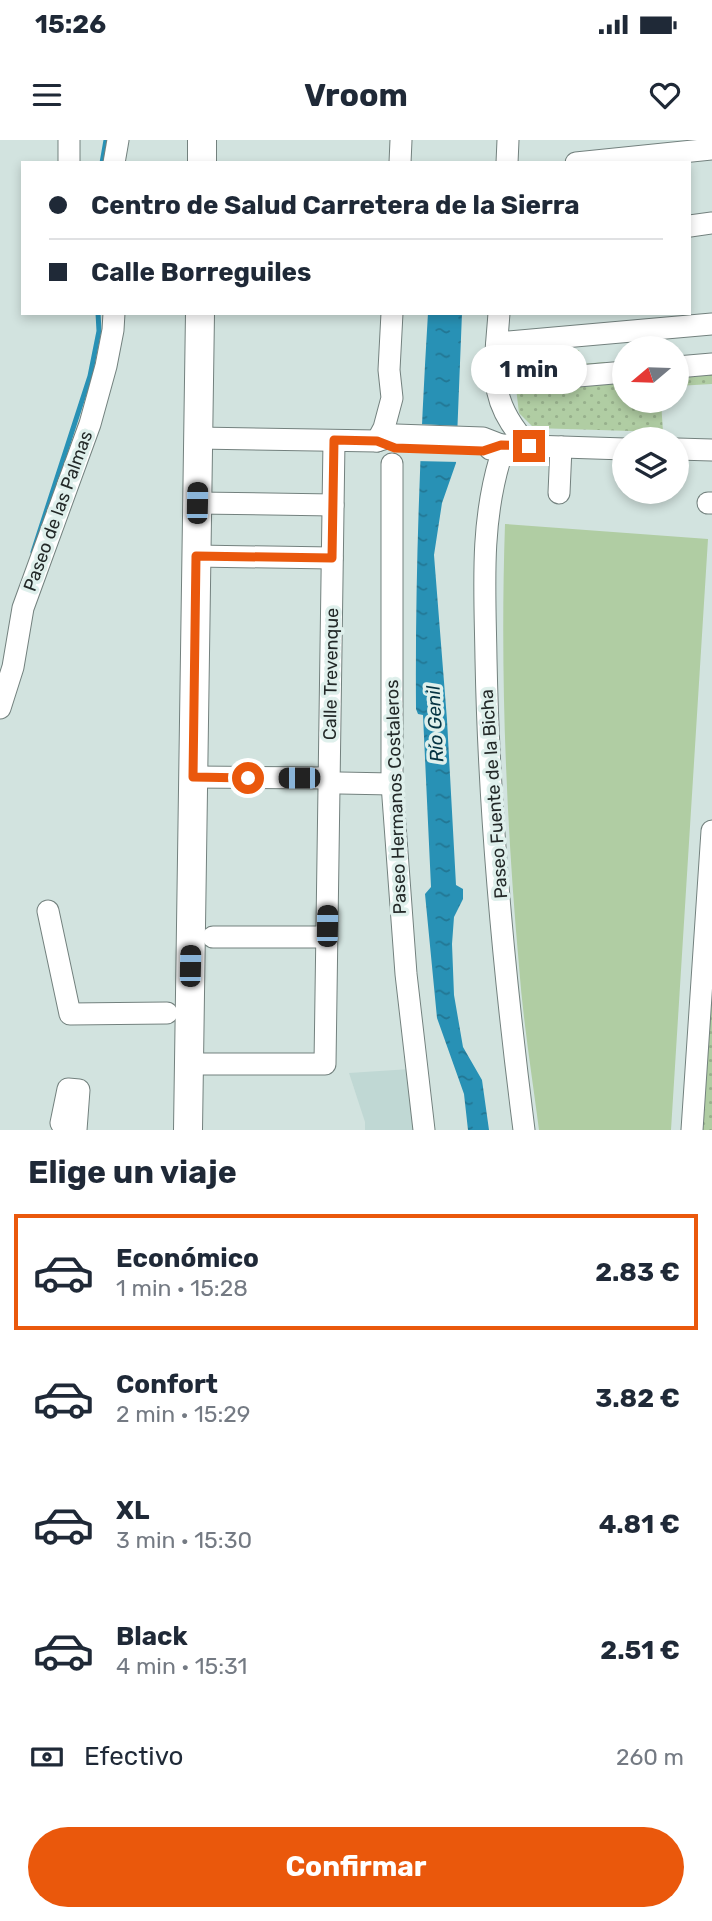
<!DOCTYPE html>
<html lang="es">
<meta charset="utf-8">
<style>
:root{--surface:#fff;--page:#f6f6f7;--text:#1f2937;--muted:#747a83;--line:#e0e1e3;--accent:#ea580c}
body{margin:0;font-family:Rubik,sans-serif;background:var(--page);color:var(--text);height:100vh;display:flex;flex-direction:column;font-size:26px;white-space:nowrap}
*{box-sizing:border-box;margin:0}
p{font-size:23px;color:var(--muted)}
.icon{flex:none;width:38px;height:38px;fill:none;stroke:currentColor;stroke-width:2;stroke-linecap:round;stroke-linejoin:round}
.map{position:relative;height:990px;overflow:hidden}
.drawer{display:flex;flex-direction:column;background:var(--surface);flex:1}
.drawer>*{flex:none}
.banner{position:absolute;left:21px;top:21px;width:670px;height:154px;border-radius:0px;box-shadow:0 4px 10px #0003;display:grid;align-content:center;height:154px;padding:0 28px;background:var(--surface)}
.needle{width:46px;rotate:251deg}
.tools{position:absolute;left:612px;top:196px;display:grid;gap:14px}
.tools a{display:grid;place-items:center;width:77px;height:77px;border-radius:50%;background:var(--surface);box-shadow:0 4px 10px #0003;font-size:35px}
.end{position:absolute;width:32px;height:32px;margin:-16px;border:9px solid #ea580c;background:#fff;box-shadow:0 0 0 4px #fff}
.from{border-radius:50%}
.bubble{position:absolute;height:49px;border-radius:24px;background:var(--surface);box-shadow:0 4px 10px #0003;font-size:23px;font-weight:700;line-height:49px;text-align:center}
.car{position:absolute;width:21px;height:42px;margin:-21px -10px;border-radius:9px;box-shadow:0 0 5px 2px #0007;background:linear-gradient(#222 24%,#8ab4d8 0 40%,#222 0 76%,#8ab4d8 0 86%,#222 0)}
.banner b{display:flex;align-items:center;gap:24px;height:66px;font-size:26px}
.banner b+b{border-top:2px solid var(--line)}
.banner i{width:18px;height:18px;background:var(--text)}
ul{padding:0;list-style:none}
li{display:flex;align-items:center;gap:21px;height:116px;margin:0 14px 10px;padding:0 14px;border:4px solid transparent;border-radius:0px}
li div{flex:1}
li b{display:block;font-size:26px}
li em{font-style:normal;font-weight:700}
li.selected{border-color:var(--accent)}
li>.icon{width:63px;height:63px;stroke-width:1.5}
h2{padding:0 28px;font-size:32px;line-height:84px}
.pay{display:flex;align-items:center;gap:18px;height:77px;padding:0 28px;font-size:26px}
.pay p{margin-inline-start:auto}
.primary-button{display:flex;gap:14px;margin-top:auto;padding:14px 28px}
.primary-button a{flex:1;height:80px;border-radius:42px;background:var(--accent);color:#fff;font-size:28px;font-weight:700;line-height:80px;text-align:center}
.status{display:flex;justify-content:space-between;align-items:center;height:49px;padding:0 35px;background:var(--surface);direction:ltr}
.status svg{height:19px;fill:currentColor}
header{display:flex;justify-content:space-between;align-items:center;height:91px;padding:0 28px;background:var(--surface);font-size:32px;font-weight:700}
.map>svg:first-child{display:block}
</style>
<div class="status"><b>15:26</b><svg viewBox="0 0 49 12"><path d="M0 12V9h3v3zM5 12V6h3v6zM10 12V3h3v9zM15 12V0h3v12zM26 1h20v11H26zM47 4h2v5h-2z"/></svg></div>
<header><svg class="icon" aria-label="menu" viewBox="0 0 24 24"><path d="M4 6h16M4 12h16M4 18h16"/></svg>Vroom<svg class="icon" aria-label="heart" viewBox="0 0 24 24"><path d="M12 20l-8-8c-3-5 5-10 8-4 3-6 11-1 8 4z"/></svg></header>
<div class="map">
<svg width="712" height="990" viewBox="0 0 712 990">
<defs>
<pattern id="grass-dots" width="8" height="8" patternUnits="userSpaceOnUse" patternTransform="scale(1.75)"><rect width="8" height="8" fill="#b0cda3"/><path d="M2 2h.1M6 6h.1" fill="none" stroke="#97b08c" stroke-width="1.8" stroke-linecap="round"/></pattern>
<pattern id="water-ripples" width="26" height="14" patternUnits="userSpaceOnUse" patternTransform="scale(1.75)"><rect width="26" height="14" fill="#2891b5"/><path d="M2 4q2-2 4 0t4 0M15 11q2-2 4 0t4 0" fill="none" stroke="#227693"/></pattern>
</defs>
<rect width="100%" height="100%" fill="#d2e3df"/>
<polygon fill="#c0d8d4" points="410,929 418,990 365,990 365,982 349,933"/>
<g fill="url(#grass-dots)">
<polygon points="579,210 581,224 605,222 606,233 625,231 625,261 661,261 663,292 534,288 519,273 512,215"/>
<polygon points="712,223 712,244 677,246 677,226"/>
<polygon points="712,787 712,990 699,990"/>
</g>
<path fill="#b0cda3" d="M505,384L708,399L671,990H539C532,935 523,881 519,826C506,679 500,532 505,384Z"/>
<path fill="url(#water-ripples)" d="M428,173H462L456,323L442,363L434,415L447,580L456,745L463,749V759L454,777L452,804L454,855L463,907L482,940L489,990H468L464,954L437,878L425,754L431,747L423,575L418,574L416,569C415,436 420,305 428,173Z"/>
<polygon fill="#d2e3df" points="418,284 461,286 460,322 415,321"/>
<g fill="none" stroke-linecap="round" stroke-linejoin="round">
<g stroke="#2891b5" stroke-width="5">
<polyline points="102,23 106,0"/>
<polyline points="33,412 90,236 99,191 98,173"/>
</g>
<g stroke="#73817e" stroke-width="23">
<g id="minor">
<polyline points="69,23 69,0"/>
<polyline points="114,23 118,0"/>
<polyline points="400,23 401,0"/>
<polyline points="507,23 508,0"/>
<polyline points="576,23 712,9"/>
<polyline points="690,86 712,83"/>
<path d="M499,173C495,231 486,260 529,306"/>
<polyline points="497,203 712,184"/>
<polyline points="677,227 712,224"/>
<polyline points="508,242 625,232"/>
<polyline points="198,298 377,301 396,295 483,298 501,305"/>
<polyline points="377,301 384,288 392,258 389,230 392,173"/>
<polyline points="490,309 501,305 625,309"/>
<polyline points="677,309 712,310"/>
<path d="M500,319C480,386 485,450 486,519C489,677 504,834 524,990"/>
<polyline points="392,324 392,644 406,834 424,990"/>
<polyline points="559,353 561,307"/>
<polyline points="197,363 333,365"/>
<polyline points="708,363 712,363"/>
<polyline points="196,416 332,418"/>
<polyline points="0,568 13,527 23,468 90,284 106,226 113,190 114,173"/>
<polyline points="193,637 329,638"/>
<polyline points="340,643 392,644"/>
<polyline points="48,771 70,874 167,873"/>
<polyline points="213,797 322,797"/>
<polyline points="189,924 325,924 334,301"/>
<polyline points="61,983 68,949 79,950 76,990"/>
<polyline points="692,990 712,691"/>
</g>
</g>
<g stroke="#73817e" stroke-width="30">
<g id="major">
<polyline points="202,23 202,0"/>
<polyline points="188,990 200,173"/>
</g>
</g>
<use href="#minor" stroke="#fff" stroke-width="21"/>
<use href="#major" stroke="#fff" stroke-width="28"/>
</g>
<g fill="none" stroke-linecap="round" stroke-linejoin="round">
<polyline stroke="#ea580c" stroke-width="9" points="248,638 193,637 196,416 332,418 334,300 377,301 395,308 483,311 501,305 529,306"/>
</g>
<g text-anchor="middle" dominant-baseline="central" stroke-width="7" stroke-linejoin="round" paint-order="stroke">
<g font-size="18" fill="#232928" stroke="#dff0ec">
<text transform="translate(58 371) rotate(-70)">Paseo de las Palmas</text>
<text transform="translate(331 534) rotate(-89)">Calle Trevenque</text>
<text transform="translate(494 654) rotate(-94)">Paseo Fuente de la Bicha</text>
<text transform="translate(396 657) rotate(-92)">Paseo Hermanos Costaleros</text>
</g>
<g font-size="19" font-style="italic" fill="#043342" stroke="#dff0ec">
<text transform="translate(435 584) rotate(-93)">Río Genil</text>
</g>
</g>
</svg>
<div class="tools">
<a><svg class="needle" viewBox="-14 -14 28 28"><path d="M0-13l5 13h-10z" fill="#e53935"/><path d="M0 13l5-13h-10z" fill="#747a83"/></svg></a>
<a><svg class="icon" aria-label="layers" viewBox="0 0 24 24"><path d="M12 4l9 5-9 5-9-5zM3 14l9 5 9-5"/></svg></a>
</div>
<i class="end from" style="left:248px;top:638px"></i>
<i class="end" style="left:529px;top:306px"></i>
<div class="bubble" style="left:471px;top:205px;width:116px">1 min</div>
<i class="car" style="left:197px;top:363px;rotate:1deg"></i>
<i class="car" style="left:299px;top:638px;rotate:270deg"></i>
<i class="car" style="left:327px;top:786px;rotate:1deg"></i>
<i class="car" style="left:190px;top:826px;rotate:1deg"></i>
<div class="banner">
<b><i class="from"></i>Centro de Salud Carretera de la Sierra</b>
<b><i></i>Calle Borreguiles</b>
</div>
</div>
<section class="drawer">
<h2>Elige un viaje</h2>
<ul>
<li class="selected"><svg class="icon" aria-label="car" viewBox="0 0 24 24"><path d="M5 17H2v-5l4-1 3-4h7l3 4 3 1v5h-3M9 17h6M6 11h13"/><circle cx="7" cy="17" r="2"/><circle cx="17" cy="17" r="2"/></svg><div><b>Económico</b><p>1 min · 15:28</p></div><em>2.83 €</em></li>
<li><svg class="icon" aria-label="car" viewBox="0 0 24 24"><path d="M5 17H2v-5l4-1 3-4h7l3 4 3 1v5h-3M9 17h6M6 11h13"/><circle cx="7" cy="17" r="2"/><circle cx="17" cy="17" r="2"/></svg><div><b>Confort</b><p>2 min · 15:29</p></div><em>3.82 €</em></li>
<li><svg class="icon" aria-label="car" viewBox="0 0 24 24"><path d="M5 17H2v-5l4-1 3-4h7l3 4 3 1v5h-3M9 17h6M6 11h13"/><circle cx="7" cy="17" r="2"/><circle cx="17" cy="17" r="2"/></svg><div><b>XL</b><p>3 min · 15:30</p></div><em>4.81 €</em></li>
<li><svg class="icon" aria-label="car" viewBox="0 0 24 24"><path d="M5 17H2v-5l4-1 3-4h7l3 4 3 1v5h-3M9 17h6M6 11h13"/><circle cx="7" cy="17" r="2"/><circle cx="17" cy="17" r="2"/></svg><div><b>Black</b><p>4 min · 15:31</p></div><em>2.51 €</em></li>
</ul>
<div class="pay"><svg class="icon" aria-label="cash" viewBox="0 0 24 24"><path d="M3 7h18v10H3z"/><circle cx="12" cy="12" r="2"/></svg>Efectivo<p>260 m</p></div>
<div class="primary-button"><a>Confirmar</a></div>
</section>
